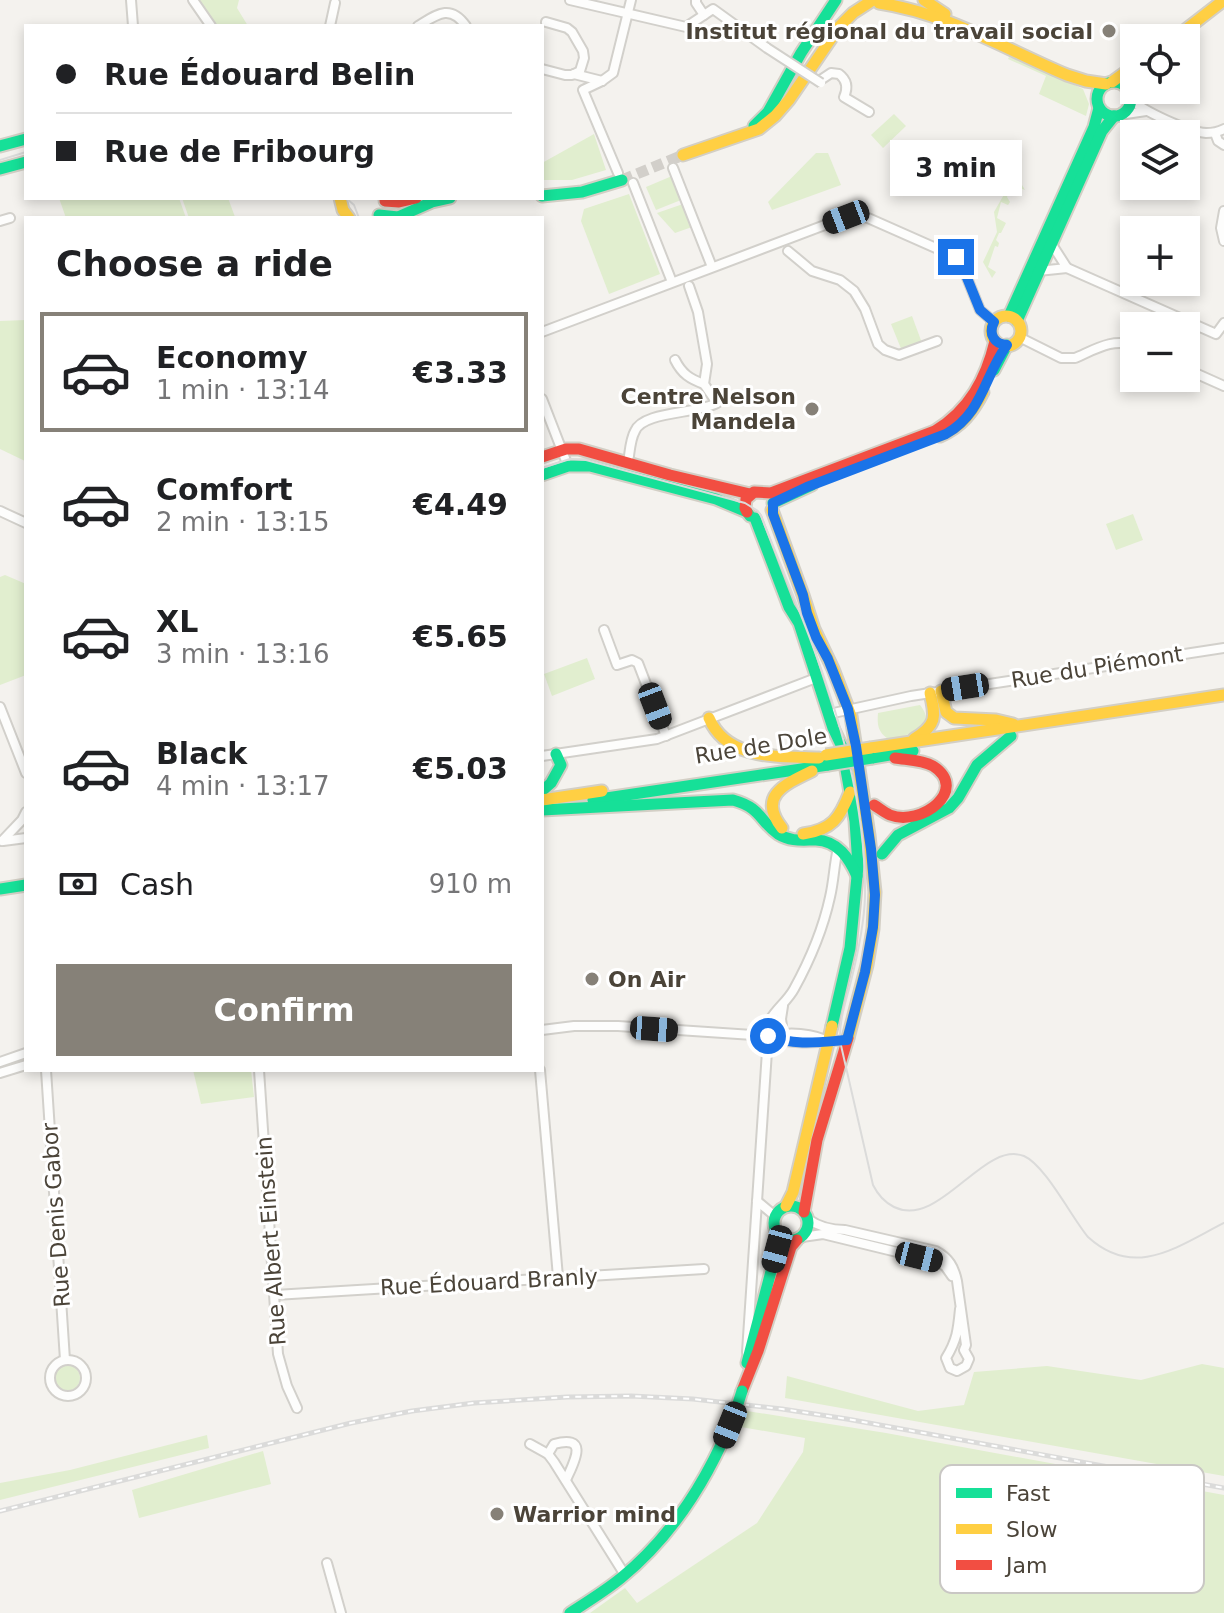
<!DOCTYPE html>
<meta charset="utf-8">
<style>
:root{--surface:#fff;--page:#f2f2f2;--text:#202124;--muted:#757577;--line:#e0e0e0;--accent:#868178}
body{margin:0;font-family:"DejaVu Sans",sans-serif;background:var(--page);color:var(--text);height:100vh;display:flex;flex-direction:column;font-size:30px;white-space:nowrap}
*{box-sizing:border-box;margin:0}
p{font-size:26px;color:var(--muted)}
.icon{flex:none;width:44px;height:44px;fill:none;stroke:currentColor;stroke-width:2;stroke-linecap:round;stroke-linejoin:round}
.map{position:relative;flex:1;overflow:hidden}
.details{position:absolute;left:24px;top:216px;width:520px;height:856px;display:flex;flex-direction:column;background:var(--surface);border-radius:0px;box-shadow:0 4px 12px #0003}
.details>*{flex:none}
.top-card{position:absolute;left:24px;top:24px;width:520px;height:176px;border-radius:0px;box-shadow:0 4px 12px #0003;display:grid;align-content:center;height:176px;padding:0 32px;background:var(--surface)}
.buttons{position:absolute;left:1120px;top:24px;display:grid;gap:16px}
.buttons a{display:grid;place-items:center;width:80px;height:80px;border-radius:0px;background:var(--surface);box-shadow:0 4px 12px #0003;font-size:40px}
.end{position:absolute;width:36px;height:36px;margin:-18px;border:10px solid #1a73e8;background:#fff;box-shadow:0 0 0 4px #fff}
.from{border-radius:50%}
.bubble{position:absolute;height:56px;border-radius:0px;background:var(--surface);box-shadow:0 4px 12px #0003;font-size:26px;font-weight:700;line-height:56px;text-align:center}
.car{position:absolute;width:24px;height:48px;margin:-24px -12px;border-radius:10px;box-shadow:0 0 6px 2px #0007;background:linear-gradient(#222 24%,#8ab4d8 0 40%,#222 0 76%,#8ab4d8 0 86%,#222 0)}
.top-card b{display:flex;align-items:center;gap:28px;height:76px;font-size:30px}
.top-card b+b{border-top:2px solid var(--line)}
.top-card i{width:20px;height:20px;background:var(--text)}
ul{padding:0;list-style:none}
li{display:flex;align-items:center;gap:24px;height:120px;margin:0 16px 12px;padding:0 16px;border:4px solid transparent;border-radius:0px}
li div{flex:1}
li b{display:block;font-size:30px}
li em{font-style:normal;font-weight:700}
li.active{border-color:var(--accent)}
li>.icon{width:72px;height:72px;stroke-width:1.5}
h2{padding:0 32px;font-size:36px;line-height:96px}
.pay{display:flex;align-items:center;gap:20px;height:88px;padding:0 32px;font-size:30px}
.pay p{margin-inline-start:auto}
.action{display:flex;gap:16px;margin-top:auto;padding:16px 32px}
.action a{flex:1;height:92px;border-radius:0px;background:var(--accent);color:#fff;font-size:32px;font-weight:700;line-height:92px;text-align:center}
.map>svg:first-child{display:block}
</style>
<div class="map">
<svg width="1224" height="1613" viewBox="0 0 1224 1613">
<rect width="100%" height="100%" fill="#f4f2ee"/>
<g fill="#e1eecf">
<polygon points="199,0 239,0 237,8 248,26 217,26"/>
<polygon points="1009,57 1015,59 1016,57 1083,89 1089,104 1086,116 1039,94 1046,76 1008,59"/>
<polygon points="894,114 906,126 883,148 871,135"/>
<polygon points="594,134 606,170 572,180 542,180 542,163"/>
<polygon points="816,153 828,153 841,185 772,210 768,202"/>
<polygon points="672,176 681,200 656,210 646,187"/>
<polygon points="1015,180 1019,180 1025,190 1013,185 1007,197 1010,202 1008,205 1001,202 997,218 1006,223 1001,233 999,233 996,240 999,243 998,247 995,246 988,267 996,272 992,278 983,262 997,232 994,212 1010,184"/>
<polygon points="629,194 660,274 609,294 581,221 584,209"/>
<polygon points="59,198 179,198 186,218 66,218"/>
<polygon points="182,198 215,198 216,200 228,198 235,217 189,218"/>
<polygon points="683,204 692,227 675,233 657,213"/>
<polygon points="912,316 922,343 902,351 891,324"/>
<polygon points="26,320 26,459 25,461 0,449 0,321"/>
<polygon points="1133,514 1143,540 1116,550 1106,524"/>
<polygon points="5,575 26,584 26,675 0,685 0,577"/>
<polygon points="587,658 595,679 552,696 544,674"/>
<path d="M920,705C940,730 905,736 888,739C878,732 877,725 878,713Z"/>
<polygon points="193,1070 251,1070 254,1097 201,1104"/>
<polygon points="1202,1364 1224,1368 1224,1476 785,1398 787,1376 918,1411 964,1405 974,1372 1047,1366 1141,1380"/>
<circle cx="67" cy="1378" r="13"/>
<polygon points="747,1411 886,1433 1224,1495 1224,1613 590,1613 625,1588 637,1603 757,1523 803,1452 805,1438 741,1427"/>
<polygon points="207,1435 209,1448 0,1500 0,1483 70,1470"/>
<polygon points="263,1451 271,1484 139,1518 132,1490"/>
</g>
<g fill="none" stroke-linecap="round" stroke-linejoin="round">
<polyline stroke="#d2cfca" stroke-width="11" stroke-dasharray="11 5.5" stroke-linecap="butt" points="622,180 683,155"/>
<g stroke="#d2d0cb" stroke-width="12">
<g id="street">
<polyline points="131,0 133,26"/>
<polyline points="193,0 211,26"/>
<polyline points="570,0 686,27 713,9 767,48"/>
<polyline points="696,0 696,3 704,15"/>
<polyline points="330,26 335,3"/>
<path d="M418,26C436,15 450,3 466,26"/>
<polyline points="542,69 565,75 572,75 580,71 584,58 583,51 572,32 567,28 546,22"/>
<polyline points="574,74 602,81"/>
<path d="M819,81L831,73L839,74C847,80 848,88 844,97L869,112"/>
<path d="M1131,99C1142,111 1189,132 1206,133C1213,133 1218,132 1224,129"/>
<polyline points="1119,115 1146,111"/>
<polyline points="1215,133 1218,141 1224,145"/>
<polyline points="673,168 712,267"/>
<polyline points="618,173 583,90 602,81 613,73 631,0"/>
<polyline points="633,183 672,282"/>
<polyline points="1224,211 1221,228 1224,241"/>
<polyline points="0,221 10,218"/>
<polyline points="788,251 812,271 840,280 854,291 865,309 878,344 885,350 899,355 937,341"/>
<polyline points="1067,268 1216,334 1224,323"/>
<polyline points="1038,271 1067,268 1051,243"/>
<polyline points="542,332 846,217 855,215 868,218 956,257 961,263 980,310 994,322"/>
<path d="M1019,337L1061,358H1075C1094,350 1114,337 1134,346"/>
<path d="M675,360C682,374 690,379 704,384"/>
<polyline points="1186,369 1224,386"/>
<polyline points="542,399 568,466"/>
<path d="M629,456C630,448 631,438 635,431C643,411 697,414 717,403L704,384L707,364L698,312L689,286"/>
<polyline points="0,511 26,523"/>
<polyline points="604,630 617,665 632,660 638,663 666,736"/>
<polyline points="0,707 26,773"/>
<polyline points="829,714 911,696 1224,648"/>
<polyline points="542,756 657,739 816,678"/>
<polyline points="2,841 22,820 26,812"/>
<polyline points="3,841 26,838"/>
<path d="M542,1030L574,1026H618L768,1036C795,1046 820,1042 847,1040"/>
<polyline points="783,1033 781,1019 783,1006"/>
<path d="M769,1036C788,1032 808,1033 826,1040"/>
<polyline points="0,1062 26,1053"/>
<polyline points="46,1070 65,1360"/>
<polyline points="259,1070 278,1354 287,1386 297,1408"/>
<polyline points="540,1070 558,1277"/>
<polyline points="0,1073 26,1065"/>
<polyline points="757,1201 775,1216"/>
<path d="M808,1219C819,1227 832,1230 845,1230L936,1251C949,1258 954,1267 957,1281L966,1345L964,1350L969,1359L966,1366L957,1371L950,1368L946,1358C957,1340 958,1330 960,1309"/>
<polyline points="802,1237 823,1234 938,1262 945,1266 952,1276"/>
<polyline points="275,1295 704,1269"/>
<path d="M747,1352L768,1036C763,1017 785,1006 794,989C810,960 823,929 830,897C834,880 834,865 838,848"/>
<circle cx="68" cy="1378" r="18"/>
<polyline points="530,1444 548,1454 554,1462 625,1575"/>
<path d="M548,1454L554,1444C591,1434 573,1464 566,1480"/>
<polyline points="327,1563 341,1613"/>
</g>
</g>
<g stroke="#d3cfc5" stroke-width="15">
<g id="fast">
<circle cx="1114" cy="99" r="17"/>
<polyline points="754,126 768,112 801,53 836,0"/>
<polyline points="0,146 26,139"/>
<polyline points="0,169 26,162"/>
<polyline points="542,196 582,192 622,180"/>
<polyline points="379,215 398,217 432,202 450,198"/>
<polyline points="1009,316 1094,127 1099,108"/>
<polyline points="1017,321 1102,131 1114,116"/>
<polyline points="994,370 1007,345"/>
<polyline points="542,475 568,466 590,466 716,499 747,512 750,516"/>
<polyline points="773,503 812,485"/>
<polyline points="755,518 789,607 799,623 833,728 842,747 855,821 858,866 850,948 832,1026"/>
<polyline points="872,758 913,751"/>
<polyline points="542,791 551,783 561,765 556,754"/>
<polyline points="593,800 828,765"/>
<path d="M542,810L733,800C762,808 759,821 778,834C791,842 802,840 816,840C838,841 849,858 857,876"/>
<polyline points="882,854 898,835 949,808 958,798 977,765 1011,736"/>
<polyline points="0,889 26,885"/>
<circle cx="791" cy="1223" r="17"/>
<polyline points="747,1363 780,1237"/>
<path d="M570,1613C587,1602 605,1591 621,1578C675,1534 711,1474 736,1410"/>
</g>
</g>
<g stroke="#d3cfc5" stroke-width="15">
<g id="slow">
<polyline points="924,0 945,14"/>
<path d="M879,3C947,13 1005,49 1067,75L1086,81L1106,84"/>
<polyline points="1175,38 1224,0"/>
<polyline points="1112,82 1134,66"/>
<polyline points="683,155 759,129 775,116 789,100 839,27 853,13 870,2"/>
<polyline points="340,198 343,210 349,218"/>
<circle cx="1006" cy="331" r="15"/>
<path d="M940,436C961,427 973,412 983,392"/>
<polyline points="772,510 803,595 814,629 833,669 851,716 869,835 875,892 873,929 867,965 848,1038"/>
<polyline points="941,691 946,712 954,718 996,720 1013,724"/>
<path d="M709,718C727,761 780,756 819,758"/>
<path d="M914,739C937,725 936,717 930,693"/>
<polyline points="871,748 1224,695"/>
<polyline points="542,800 602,791"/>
<path d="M782,828C757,796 785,784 812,771"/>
<path d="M803,834C832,830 840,818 850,792"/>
<polyline points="786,1206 793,1192 832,1026"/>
</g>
</g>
<g stroke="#d3cfc5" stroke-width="15">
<g id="jam">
<polyline points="385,201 399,202 416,198"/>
<polyline points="542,457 566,449 579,449 670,475 750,494"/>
<path d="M747,512L745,508L746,499L754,492L771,493L935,431C969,410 986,379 995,341"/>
<path d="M874,805C879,808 885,813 890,815C921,827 970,790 933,766C922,760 907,760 895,758"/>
<polyline points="804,1212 817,1140 848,1038"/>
<polyline points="742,1391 758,1351 791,1247 797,1240"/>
</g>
</g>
<use href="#street" stroke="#fdfdfc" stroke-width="8"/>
<use href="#fast" stroke="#16e098" stroke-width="11"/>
<use href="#slow" stroke="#ffcf43" stroke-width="11"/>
<use href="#jam" stroke="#f24e42" stroke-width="11"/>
<g stroke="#dbdbda" stroke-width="2">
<polyline points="0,160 26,152"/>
<polyline points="346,198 354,205 359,218"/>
<path d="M542,468L570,459L586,460L745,503L758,511L761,516C810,638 867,762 865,897C864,925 858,953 851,981C846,1001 839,1020 840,1041L873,1185C878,1195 884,1202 894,1207C940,1229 983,1140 1024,1156C1045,1165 1072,1218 1088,1237C1135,1280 1178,1246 1224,1223"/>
</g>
<g stroke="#dbdbda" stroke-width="5">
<polyline id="rail" points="0,1511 351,1423 412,1411 474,1403 567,1397 631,1396 693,1399 782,1409 847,1419 1224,1488"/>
</g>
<use href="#rail" stroke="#fff" stroke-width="2" stroke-dasharray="6" stroke-linecap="butt"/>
<g stroke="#d2d0cb" stroke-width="12" stroke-linecap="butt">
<polyline id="street-bridge" points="767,48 821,83"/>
</g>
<g stroke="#d3cfc5" stroke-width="15" stroke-linecap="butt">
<g id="fast-bridge">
<polyline points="828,765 872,758"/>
<polyline points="736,1410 742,1391"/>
</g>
</g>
<g stroke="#d3cfc5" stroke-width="15" stroke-linecap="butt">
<polyline id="slow-bridge" points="826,755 871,748"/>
</g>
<use href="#street-bridge" stroke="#fdfdfc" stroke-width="8"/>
<use href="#fast-bridge" stroke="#16e098" stroke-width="11"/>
<use href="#slow-bridge" stroke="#ffcf43" stroke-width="11"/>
</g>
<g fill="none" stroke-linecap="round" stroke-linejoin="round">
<path stroke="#1a73e8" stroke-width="10" d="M768,1036C795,1046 820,1042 847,1040L865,972L873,927L875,895L871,849L856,746L848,709L828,659L816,637L807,613L803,595L773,514V503L807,487L946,434C983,413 984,376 1007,345C994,344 988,334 994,322L980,310L961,263L956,257"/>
</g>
<g fill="#868178" stroke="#fff" stroke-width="3">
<circle cx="1109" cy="31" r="8"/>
<circle cx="812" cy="409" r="8"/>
<circle cx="592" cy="979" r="8"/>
<circle cx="497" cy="1514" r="8"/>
</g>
<g text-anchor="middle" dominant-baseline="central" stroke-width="6" stroke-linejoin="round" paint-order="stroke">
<g font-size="22" font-weight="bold" fill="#4b4439" stroke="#fff" text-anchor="end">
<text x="1093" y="31">Institut régional du travail social</text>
<text x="796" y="396">Centre Nelson<tspan x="796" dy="25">Mandela</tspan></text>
<text x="608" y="979" text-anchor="start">On Air</text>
<text x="513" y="1514" text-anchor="start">Warrior mind</text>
</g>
<g font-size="22" fill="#4b4439" stroke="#fff">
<text transform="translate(1097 667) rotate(-9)">Rue du Piémont</text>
<text transform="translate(761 746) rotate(-9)">Rue de Dole</text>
<text transform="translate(56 1215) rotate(-94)">Rue Denis Gabor</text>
<text transform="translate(271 1241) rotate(-94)">Rue Albert Einstein</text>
<text transform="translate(489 1282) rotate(-3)">Rue Édouard Branly</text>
</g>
</g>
<rect x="940" y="1465" width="264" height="128" rx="12" fill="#fff" stroke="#c9c7c4" stroke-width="2"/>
<rect x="956" y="1488" width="36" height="10" fill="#16e098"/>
<rect x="956" y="1524" width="36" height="10" fill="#ffcf43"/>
<rect x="956" y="1560" width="36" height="10" fill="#f24e42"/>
<g font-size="22" fill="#4b4439">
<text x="1006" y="1501">Fast</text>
<text x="1006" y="1537">Slow</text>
<text x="1006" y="1573">Jam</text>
</g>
</svg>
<div class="buttons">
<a><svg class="icon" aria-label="locate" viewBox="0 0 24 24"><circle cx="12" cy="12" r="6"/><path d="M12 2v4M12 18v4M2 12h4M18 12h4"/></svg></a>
<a><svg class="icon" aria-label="layers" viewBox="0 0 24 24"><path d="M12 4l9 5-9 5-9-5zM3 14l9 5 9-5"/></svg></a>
<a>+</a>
<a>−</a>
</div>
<i class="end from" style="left:768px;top:1036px"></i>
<i class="end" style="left:956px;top:257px"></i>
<div class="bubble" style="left:890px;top:140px;width:132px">3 min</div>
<i class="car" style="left:846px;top:217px;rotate:249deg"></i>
<i class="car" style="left:965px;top:687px;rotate:261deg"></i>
<i class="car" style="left:655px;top:706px;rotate:159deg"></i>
<i class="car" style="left:654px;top:1029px;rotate:94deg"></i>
<i class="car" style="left:777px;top:1249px;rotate:195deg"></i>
<i class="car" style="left:919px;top:1257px;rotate:104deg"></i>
<i class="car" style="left:730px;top:1425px;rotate:202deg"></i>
<div class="top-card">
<b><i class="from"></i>Rue Édouard Belin</b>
<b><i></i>Rue de Fribourg</b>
</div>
<section class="details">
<h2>Choose a ride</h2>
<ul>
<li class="active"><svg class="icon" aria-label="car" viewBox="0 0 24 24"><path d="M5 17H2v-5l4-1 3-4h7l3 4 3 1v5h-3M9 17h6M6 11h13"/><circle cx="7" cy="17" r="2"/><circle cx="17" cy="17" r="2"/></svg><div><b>Economy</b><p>1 min · 13:14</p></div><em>€3.33</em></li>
<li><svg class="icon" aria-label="car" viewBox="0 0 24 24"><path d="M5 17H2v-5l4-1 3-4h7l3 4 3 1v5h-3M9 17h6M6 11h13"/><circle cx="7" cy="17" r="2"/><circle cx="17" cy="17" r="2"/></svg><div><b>Comfort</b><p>2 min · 13:15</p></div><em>€4.49</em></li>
<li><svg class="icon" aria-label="car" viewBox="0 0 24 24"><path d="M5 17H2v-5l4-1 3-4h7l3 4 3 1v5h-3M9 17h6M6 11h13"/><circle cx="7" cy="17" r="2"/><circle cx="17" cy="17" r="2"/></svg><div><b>XL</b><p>3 min · 13:16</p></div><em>€5.65</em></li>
<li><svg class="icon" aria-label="car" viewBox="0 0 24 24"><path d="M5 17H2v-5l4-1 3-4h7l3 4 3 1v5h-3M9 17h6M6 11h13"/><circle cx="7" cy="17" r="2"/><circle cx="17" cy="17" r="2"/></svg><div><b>Black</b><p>4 min · 13:17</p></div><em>€5.03</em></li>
</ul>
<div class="pay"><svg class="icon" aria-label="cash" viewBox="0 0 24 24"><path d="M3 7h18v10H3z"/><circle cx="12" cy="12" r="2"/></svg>Cash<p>910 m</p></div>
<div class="action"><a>Confirm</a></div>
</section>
</div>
